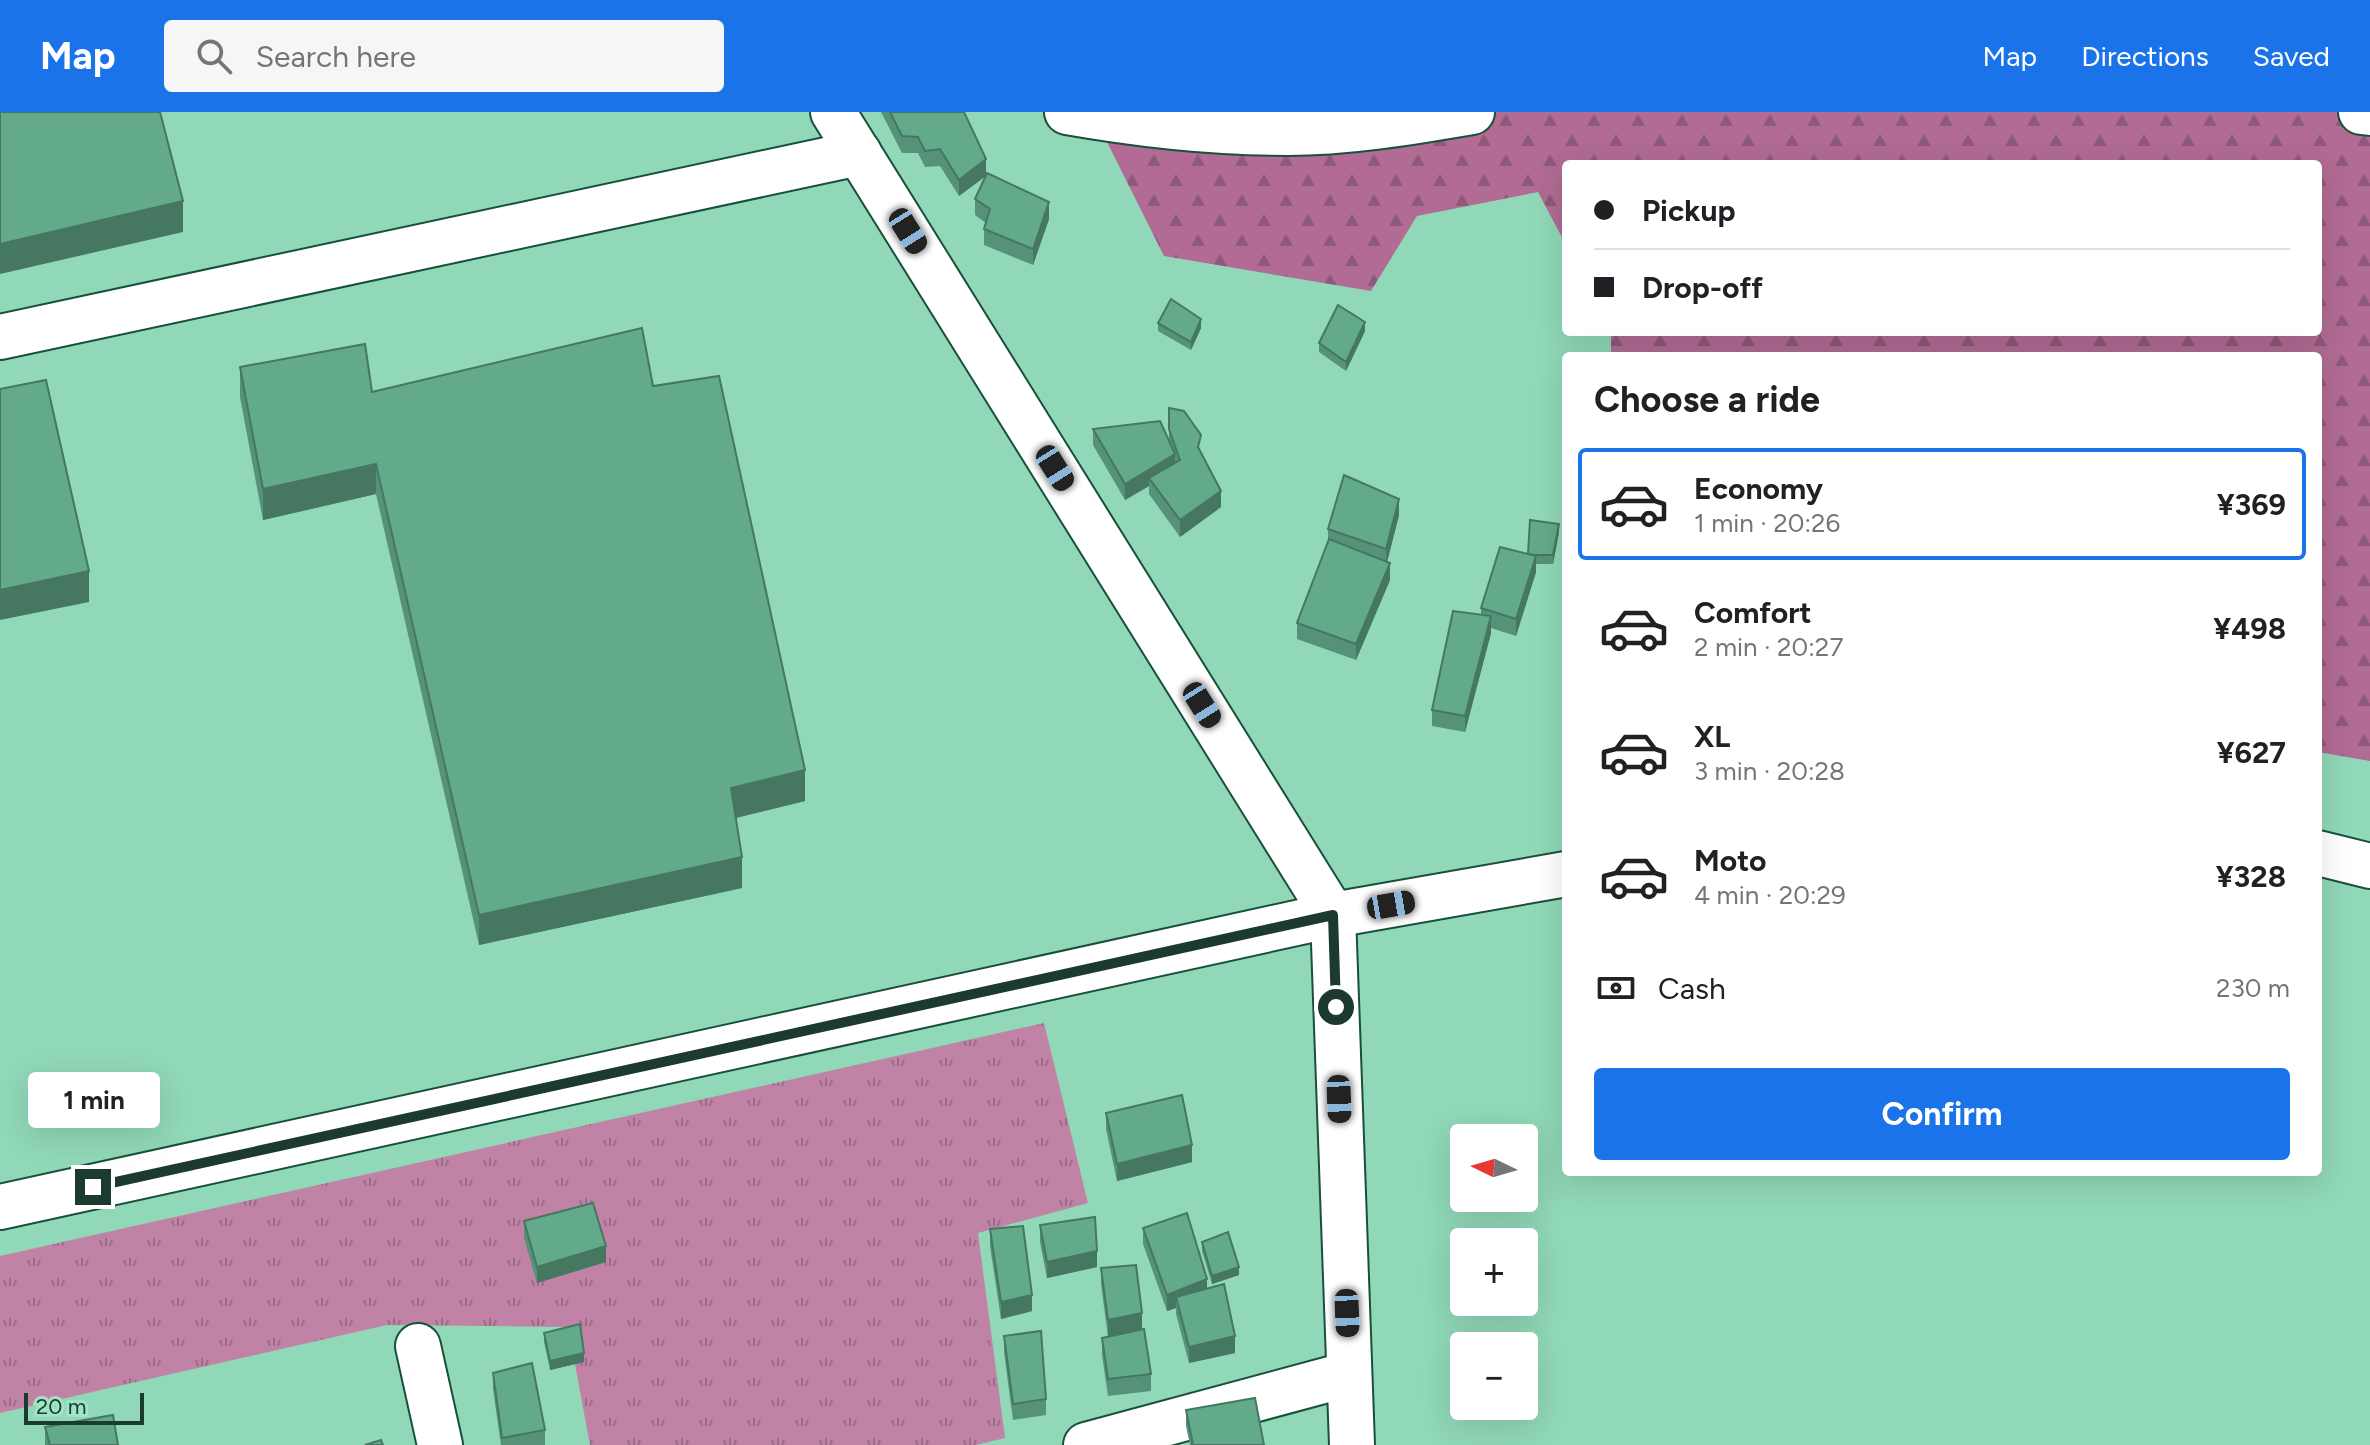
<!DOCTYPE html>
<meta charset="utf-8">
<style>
:root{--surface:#fff;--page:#f6f6f6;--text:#202124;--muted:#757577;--line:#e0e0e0;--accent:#1a73e8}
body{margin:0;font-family:Figtree,sans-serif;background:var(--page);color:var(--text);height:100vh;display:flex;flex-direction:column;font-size:30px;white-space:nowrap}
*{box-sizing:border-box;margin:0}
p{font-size:26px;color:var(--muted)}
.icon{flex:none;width:44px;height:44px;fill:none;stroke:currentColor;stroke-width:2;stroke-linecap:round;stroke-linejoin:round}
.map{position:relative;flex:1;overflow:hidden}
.panel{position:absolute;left:1562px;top:240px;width:760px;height:824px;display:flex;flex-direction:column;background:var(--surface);border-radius:8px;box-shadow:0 8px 32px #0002}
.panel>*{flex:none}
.hud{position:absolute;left:1562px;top:48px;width:760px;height:176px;border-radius:8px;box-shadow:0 8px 32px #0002;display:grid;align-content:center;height:176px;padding:0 32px;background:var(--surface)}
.needle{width:52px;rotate:275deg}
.tools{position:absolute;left:1450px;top:1012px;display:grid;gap:16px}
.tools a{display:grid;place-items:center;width:88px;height:88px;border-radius:8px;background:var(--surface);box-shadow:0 8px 32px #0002;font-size:40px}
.scale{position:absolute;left:24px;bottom:20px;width:120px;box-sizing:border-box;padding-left:8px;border:4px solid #1c3a2d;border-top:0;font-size:22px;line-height:28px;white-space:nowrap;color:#1c3a2d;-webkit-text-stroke:6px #9de5c4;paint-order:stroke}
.end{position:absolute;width:36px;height:36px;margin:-18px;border:10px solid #1c3a2d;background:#fff;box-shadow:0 0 0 4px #fff}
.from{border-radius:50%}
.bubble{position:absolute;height:56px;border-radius:8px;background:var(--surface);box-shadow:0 8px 32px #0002;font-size:26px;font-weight:700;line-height:56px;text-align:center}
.car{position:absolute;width:24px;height:48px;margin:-24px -12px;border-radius:10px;box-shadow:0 0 6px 2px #0007;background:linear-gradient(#222 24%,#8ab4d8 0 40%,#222 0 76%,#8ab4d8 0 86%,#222 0)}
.hud b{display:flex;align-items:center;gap:28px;height:76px;font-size:30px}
.hud b+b{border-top:2px solid var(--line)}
.hud i{width:20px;height:20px;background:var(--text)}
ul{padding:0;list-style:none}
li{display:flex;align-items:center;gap:24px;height:112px;margin:0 16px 12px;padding:0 16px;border:4px solid transparent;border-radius:8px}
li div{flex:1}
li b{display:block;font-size:30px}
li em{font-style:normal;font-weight:700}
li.current{border-color:var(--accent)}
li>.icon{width:72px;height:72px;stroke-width:1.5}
h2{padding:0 32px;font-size:36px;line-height:96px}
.pay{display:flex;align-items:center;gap:20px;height:88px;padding:0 32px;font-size:30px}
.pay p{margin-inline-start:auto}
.primary-button{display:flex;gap:16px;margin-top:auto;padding:16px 32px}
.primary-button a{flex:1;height:92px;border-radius:8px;background:var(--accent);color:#fff;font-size:32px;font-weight:700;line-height:92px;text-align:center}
header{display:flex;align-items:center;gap:48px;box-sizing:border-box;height:112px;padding:0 40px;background:var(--accent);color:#fff}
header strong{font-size:38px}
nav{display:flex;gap:44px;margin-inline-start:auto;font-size:28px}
.search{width:560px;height:72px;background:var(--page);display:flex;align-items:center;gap:20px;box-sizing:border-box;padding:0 28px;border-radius:8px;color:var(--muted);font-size:30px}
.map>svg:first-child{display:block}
</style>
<header>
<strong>Map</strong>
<div class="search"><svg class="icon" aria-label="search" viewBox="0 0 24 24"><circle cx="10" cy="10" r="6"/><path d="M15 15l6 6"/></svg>Search here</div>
<nav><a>Map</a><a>Directions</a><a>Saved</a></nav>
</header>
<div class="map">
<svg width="2370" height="1333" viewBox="0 0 2370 1333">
<defs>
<pattern id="forest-firs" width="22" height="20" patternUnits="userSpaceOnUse" patternTransform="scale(2)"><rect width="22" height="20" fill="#b16b94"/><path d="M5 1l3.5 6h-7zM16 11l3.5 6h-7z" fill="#8f5979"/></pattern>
<pattern id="park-tufts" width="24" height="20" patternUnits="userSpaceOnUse" patternTransform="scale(2)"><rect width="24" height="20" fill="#c083a6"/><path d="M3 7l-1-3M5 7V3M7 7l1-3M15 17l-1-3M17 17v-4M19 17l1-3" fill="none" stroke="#9b6c88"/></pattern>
</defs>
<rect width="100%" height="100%" fill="#90d8b7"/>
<polygon fill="url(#forest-firs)" points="1092,0 2370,0 2370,649 2318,640 2318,244 1611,244 1611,220 2318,220 2318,52 1566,52 1566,133 1538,80 1417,104 1371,179 1164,144"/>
<polygon fill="url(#park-tufts)" points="1044,911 1088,1091 978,1121 1005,1326 976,1333 590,1333 568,1215 387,1213 0,1301 0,1144"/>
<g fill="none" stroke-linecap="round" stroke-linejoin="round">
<g stroke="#19503b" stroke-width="48">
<g id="minor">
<polyline points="418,1234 440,1333"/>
<polyline points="1086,1333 1349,1262"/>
</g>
</g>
<g stroke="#19503b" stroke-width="48">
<g id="tertiary">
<polyline points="833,0 1333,803 1352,1333"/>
<path d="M1067,0C1141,13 1214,21 1288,21C1350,21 1412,10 1472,0"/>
<polyline points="2361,0 2370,1"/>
<polyline points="0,225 859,41"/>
<polyline points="2318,741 2370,754"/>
<polyline points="0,1095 1333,803 1566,762"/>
</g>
</g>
<use href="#minor" stroke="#fff" stroke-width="44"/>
<use href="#tertiary" stroke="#fff" stroke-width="44"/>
</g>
<g fill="#559278">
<polygon points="881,0 964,0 986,62 1049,107 1033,153 984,133 984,117 986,111 975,103 975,87 985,64 959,84 940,54 925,55 918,41 902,41"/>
<polygon points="1158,211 1201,216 1191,238 1158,219"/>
<polygon points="1365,219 1346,259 1319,240 1319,231"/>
<polygon points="240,255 372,280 653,274 805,689 736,706 742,776 479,833 376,382 263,408 240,285"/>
<polygon points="1169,296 1200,340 1221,395 1180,425 1149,382 1149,374 1125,388 1093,333 1093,317 1169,330"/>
<polygon points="1399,403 1387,450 1390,468 1356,548 1297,527 1297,511 1328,430 1328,417"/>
<polygon points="1559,420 1553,452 1536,452 1536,460 1516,524 1491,516 1491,521 1465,620 1432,614 1432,598 1481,503 1481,496 1528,442"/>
<polygon points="1106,1001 1192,1050 1117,1069 1106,1017"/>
<polygon points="524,1109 606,1150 537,1171 524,1126"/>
<polygon points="1040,1113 1097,1155 1047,1166 1040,1130"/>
<polygon points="1143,1116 1207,1177 1235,1241 1189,1251 1176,1202 1176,1196 1167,1199 1143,1132"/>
<polygon points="990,1117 1032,1199 1001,1207 990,1134"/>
<polygon points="1202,1130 1239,1163 1212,1172 1202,1139"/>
<polygon points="1101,1156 1142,1217 1151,1262 1151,1279 1108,1284 1102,1243 1102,1226 1108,1225 1101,1172"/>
<polygon points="544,1221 584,1250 550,1258 544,1230"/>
<polygon points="1004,1224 1046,1287 1046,1303 1013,1308 1004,1240"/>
<polygon points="493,1261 545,1318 545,1333 501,1333 493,1277"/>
<polygon points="1186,1298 1264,1333 1190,1333 1186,1314"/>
<polygon points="45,1315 118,1333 45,1333"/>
</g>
<g fill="#457761">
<polygon points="986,47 986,64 959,84 959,68"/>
<polygon points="183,89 183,120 0,162 0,132"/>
<polygon points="1049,90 1049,107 1033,153 1033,137"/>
<polygon points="1201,207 1201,216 1191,238 1191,230"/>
<polygon points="1365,210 1365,219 1346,259 1346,250"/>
<polygon points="1175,342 1175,359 1149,366 1149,374 1125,388 1125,372"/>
<polygon points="376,352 376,382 263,408 263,377"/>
<polygon points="1221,379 1221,395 1180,425 1180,408"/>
<polygon points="1399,387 1399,403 1386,454 1386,437"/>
<polygon points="1559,412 1559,420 1553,452 1553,443"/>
<polygon points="1536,444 1536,460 1516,524 1516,507"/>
<polygon points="1390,451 1390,468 1356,548 1356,532"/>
<polygon points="89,459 89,490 0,508 0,478"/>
<polygon points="1491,504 1491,521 1465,620 1465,604"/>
<polygon points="805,658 805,689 731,707 731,676"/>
<polygon points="742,745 742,776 479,833 479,803"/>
<polygon points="1192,1033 1192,1050 1117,1069 1117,1052"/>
<polygon points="606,1134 606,1150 537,1171 537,1155"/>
<polygon points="1097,1139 1097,1155 1047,1166 1047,1150"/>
<polygon points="1239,1155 1239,1163 1212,1172 1212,1164"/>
<polygon points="1207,1167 1207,1184 1176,1185 1176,1196 1167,1199 1167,1183"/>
<polygon points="1032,1183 1032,1199 1001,1207 1001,1190"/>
<polygon points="1142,1201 1142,1217 1108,1225 1108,1208"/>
<polygon points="1235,1224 1235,1241 1189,1251 1189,1235"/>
<polygon points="584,1241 584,1250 550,1258 550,1249"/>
</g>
<g fill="#63aa8b" stroke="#457761" stroke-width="2">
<polygon points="0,0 160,0 183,89 0,132"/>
<polygon points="890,0 964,0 986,47 959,68 940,37 925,39 918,25 902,24"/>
<polygon points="987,61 1049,90 1033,137 984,117 990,97 975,87"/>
<polygon points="1171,187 1201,207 1191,230 1158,211"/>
<polygon points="1338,193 1365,210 1346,250 1319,231"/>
<polygon points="642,216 653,274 719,264 805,658 731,676 742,745 479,803 376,352 263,377 240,255 365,232 372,280"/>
<polygon points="46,268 89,459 0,478 0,277"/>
<polygon points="1169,296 1184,299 1201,323 1198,335 1221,379 1180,408 1149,366 1180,348 1169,317"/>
<polygon points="1160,309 1175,342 1125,372 1093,317"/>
<polygon points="1344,363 1399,387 1386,437 1328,417"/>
<polygon points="1530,408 1559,412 1553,443 1534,443 1528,442"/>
<polygon points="1329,427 1390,451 1356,532 1297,511"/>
<polygon points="1500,435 1536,444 1516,507 1481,496"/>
<polygon points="1453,499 1491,504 1465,604 1432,598"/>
<polygon points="1182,983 1192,1033 1117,1052 1106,1001"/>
<polygon points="593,1091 606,1134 537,1155 524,1109"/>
<polygon points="1187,1101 1207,1167 1167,1183 1143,1116"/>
<polygon points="1095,1105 1097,1139 1047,1150 1040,1113"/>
<polygon points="1023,1114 1032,1183 1001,1190 990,1117"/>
<polygon points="1228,1120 1239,1155 1212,1164 1202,1130"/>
<polygon points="1136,1153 1142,1201 1108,1208 1101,1156"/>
<polygon points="1224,1172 1235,1224 1189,1235 1176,1185"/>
<polygon points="580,1212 584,1241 550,1249 544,1221"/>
<polygon points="1144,1217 1151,1262 1108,1267 1102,1226"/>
<polygon points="1041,1219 1046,1287 1013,1292 1004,1224"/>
<polygon points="532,1251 545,1318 502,1326 493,1261"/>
<polygon points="1255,1286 1264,1333 1193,1333 1186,1298"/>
<polygon points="113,1303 118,1333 50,1333 45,1315"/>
<polygon points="381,1328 383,1333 365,1333"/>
</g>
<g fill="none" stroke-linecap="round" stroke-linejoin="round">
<polyline stroke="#1c3a2d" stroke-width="10" points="93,1075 1333,803 1336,895"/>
</g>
</svg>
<div class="tools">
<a><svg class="needle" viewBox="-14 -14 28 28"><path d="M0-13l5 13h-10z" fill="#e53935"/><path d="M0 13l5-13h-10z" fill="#757577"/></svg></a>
<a>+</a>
<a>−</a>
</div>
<div class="scale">20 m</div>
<i class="end from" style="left:1336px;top:895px"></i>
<i class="end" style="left:93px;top:1075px"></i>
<div class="bubble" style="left:28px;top:960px;width:132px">1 min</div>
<i class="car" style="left:908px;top:119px;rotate:148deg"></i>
<i class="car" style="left:1055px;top:356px;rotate:148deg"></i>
<i class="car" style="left:1202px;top:593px;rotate:148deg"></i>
<i class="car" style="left:1391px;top:793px;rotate:80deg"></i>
<i class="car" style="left:1339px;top:987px;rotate:178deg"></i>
<i class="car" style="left:1347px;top:1201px;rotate:178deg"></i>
<div class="hud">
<b><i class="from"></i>Pickup</b>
<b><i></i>Drop-off</b>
</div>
<section class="panel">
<h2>Choose a ride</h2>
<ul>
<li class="current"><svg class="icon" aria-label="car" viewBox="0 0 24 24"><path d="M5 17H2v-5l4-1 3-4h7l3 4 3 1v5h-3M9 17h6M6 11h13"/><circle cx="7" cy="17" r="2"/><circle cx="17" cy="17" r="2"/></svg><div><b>Economy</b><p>1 min · 20:26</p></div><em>¥369</em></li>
<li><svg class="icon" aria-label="car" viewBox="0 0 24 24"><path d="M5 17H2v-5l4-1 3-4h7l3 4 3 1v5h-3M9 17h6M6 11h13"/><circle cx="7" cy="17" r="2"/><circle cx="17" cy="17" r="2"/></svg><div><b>Comfort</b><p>2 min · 20:27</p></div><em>¥498</em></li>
<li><svg class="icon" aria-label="car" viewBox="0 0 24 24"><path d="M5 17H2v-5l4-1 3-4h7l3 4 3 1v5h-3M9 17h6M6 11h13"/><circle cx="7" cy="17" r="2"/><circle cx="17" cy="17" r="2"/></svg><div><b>XL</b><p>3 min · 20:28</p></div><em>¥627</em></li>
<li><svg class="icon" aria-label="car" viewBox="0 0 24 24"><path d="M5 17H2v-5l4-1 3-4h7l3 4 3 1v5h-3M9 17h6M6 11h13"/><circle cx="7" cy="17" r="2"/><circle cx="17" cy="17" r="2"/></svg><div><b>Moto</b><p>4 min · 20:29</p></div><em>¥328</em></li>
</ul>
<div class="pay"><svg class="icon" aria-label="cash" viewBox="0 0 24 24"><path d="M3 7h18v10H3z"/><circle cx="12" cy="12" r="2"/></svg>Cash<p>230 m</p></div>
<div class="primary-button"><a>Confirm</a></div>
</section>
</div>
